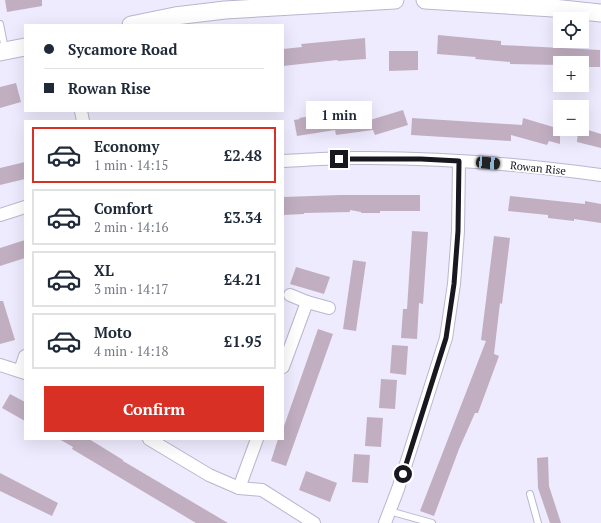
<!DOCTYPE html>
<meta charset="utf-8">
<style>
:root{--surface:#fff;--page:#f6f6f7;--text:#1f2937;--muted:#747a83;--line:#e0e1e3;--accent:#d93025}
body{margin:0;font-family:"PT Serif",serif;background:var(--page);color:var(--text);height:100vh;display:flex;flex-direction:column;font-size:15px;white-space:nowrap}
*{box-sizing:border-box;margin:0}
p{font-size:13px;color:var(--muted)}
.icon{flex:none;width:22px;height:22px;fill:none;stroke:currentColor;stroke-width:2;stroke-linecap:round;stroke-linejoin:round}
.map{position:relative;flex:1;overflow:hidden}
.side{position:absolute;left:24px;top:120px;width:260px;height:320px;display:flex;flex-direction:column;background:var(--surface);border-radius:0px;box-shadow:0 4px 16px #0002}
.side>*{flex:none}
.guide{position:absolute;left:24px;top:24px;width:260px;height:88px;border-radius:0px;box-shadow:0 4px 16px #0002;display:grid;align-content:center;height:88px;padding:0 20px;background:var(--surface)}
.controls{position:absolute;left:553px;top:12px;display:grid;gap:8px}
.controls a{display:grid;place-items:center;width:36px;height:36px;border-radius:0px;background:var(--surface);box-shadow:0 4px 16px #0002;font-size:20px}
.end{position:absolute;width:18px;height:18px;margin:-9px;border:5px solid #19171f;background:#fff;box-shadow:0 0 0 2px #fff}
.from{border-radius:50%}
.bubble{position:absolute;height:28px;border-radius:0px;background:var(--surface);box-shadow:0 4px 16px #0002;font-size:13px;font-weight:600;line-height:28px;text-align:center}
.car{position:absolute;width:12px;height:24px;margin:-12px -6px;border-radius:5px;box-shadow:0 0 3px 1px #0007;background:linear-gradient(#222 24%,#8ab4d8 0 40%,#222 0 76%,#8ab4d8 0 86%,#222 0)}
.guide b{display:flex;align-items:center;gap:14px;height:38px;font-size:15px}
.guide b+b{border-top:1px solid var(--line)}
.guide i{width:10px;height:10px;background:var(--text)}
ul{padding:7px 0 0;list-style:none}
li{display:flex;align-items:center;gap:12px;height:56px;margin:0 8px 6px;padding:0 12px;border:2px solid var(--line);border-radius:0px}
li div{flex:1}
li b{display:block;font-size:15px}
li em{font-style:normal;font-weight:600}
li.current{border-color:var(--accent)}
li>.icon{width:36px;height:36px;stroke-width:1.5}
.action{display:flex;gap:8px;margin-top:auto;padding:8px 20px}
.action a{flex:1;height:46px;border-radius:0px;background:var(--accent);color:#fff;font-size:16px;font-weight:600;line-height:46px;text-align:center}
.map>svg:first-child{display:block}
</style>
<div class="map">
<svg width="601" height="523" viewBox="0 0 601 523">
<rect width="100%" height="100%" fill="#eeebfe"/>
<g fill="#c1afc1">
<polygon points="5,0 42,0 42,6 7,12"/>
<polygon points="438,35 501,41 501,45 600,50 600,67 582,67 583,63 560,63 560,65 510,64 510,62 475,59 476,57 437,54"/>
<polygon points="365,38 366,59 338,61 337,60 283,66 283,49 302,47 301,44"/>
<polygon points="389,51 418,51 418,70 389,71"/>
<polygon points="16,83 21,102 0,108 0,87"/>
<polygon points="403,110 408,125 375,135 373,130 336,135 335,130 297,136 294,120 300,119 299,118 323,114 324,118 359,112 360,123"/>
<polygon points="412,118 522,125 523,118 560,129 560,144 549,141 547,145 511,135 511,141 411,135"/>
<polygon points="578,129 585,129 601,134 601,148 577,142"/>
<polygon points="25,162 25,179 0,185 0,168"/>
<polygon points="340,195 420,195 420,211 380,211 380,213 361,213 361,212 350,210 350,212 304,213 304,214 283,215 283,197"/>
<polygon points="510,196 585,204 585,201 601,204 601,223 574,219 574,221 548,218 548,215 508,211"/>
<polygon points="412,231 428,232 423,304 419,303 417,339 401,338 403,309 407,309"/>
<polygon points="494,236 510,238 502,304 500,303 494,354 499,356 478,413 475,413 459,449 434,516 420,511 486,341 481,340"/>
<polygon points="25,240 25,258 0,266 0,248"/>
<polygon points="353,260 366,262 356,331 343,329"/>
<polygon points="296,267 330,277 324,294 290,284"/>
<polygon points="0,301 3,301 15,340 0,344"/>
<polygon points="318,329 333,334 286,466 271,461 278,439 283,439 283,429"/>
<polygon points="392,345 408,346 406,375 390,373"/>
<polygon points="381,379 397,380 395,409 379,408"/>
<polygon points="10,394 25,402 25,421 2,408"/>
<polygon points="367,417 383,418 381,447 365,446"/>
<polygon points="59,439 89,439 123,460 123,461 228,523 196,523 72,449 73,447"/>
<polygon points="354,454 370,455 368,483 352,482"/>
<polygon points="548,457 549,486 561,523 550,523 538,488 537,458"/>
<polygon points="306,471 337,483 330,502 299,490"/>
<polygon points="0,473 58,503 52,516 0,491"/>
</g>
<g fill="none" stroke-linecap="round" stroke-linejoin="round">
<g stroke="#bab6cd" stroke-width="8">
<g id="lane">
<polyline points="0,24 5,49"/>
<polyline points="530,494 538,523"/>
<polyline points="389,511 432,523"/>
</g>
</g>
<g stroke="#bab6cd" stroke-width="14">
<g id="street">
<polyline points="81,111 83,121"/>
<path d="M283,161C306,160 330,158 353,158C436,157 519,164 601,175"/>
<polyline points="0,215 25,207"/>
<polyline points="290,295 307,302 329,308"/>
<polyline points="0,365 25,373"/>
<polyline points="283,367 307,302"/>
<polyline points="20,371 25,356"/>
<polyline points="149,439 209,475 239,488 262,490 314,523"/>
<polyline points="239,488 257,439"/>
<polyline points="385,523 398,489 446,338 454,284 458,231 459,161"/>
</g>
</g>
<g stroke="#bab6cd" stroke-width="19">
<g id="secondary">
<polyline points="425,0 553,8 601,13"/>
<polyline points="131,25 175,16 225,10 395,0"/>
<polyline points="0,52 25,47"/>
</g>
</g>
<use href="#lane" stroke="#fff" stroke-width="6"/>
<use href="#street" stroke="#fff" stroke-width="12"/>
<use href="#secondary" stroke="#fff" stroke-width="17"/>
</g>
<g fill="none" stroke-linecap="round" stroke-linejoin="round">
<polyline stroke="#19171f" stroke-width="5" points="339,159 421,159 459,161 458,231 454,284 446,338 403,474"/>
</g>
<g text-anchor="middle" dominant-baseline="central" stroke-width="3.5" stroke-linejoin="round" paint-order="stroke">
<g font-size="11" fill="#19171f" stroke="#fff">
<text transform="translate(538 168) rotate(6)">Rowan Rise</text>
</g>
</g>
</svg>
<div class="controls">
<a><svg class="icon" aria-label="locate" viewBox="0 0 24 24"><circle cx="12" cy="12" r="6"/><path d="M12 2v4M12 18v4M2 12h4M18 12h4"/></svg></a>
<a>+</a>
<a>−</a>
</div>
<i class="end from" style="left:403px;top:474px"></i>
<i class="end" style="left:339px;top:159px"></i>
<div class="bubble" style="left:306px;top:101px;width:66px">1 min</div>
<i class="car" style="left:488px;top:163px;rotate:95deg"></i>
<div class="guide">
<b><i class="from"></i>Sycamore Road</b>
<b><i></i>Rowan Rise</b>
</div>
<section class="side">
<ul>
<li class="current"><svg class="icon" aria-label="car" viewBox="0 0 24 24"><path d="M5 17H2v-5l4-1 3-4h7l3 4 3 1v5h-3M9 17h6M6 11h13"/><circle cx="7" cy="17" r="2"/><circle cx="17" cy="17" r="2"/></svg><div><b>Economy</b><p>1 min · 14:15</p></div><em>£2.48</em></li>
<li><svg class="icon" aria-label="car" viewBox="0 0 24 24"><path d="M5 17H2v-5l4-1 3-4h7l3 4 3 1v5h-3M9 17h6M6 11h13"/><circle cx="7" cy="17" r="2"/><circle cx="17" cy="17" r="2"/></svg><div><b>Comfort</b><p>2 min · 14:16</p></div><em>£3.34</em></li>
<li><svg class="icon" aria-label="car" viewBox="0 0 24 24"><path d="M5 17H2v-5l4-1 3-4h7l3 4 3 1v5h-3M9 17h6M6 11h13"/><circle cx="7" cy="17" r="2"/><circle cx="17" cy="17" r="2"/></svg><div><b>XL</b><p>3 min · 14:17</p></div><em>£4.21</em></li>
<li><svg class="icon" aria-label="car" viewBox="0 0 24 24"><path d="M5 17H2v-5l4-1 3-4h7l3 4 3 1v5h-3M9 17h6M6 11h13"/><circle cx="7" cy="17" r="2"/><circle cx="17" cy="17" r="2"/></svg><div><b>Moto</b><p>4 min · 14:18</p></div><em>£1.95</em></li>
</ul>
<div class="action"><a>Confirm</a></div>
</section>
</div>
